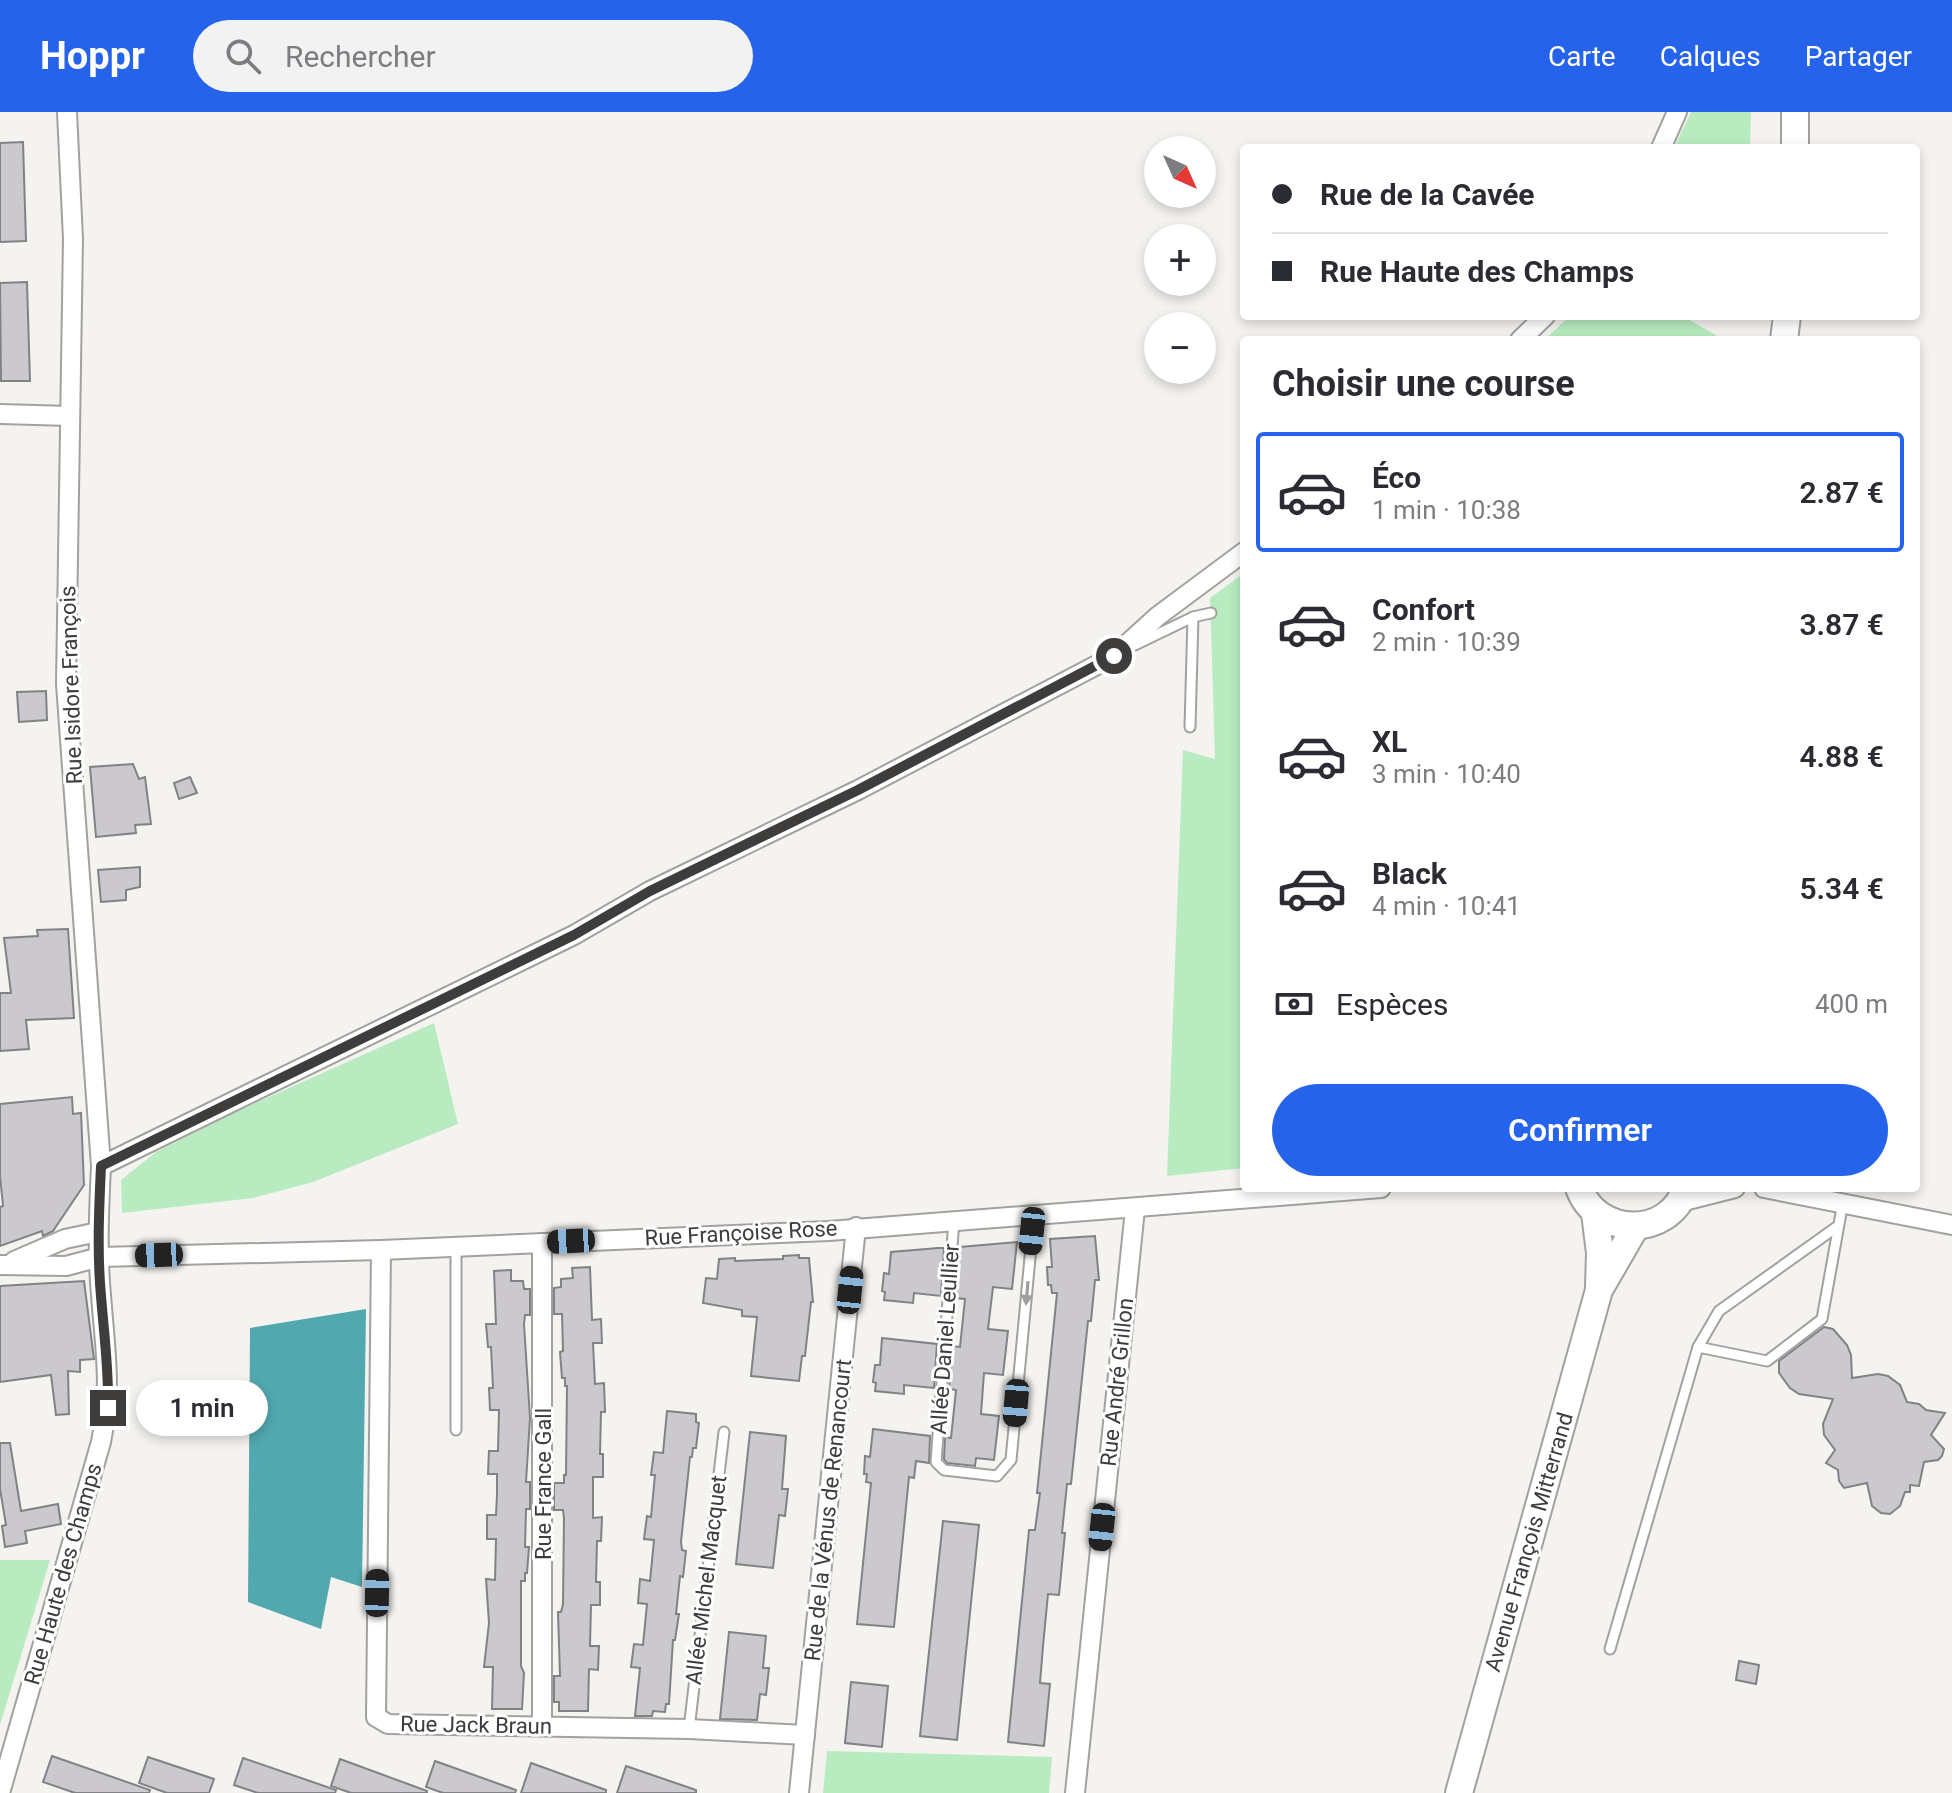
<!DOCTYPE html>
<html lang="fr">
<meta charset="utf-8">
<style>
:root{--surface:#fff;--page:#f2f2f3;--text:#2b2b33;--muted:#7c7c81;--line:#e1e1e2;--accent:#2563eb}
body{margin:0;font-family:Roboto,sans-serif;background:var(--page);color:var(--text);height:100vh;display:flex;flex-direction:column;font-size:30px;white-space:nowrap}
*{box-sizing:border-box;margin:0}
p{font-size:26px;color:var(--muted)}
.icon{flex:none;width:44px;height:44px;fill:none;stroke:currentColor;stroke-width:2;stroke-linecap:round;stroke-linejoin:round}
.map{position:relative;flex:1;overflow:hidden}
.panel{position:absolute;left:1240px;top:224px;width:680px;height:856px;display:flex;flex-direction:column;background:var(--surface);border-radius:8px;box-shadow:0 4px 12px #0003}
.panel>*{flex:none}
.guide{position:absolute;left:1240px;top:32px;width:680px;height:176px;border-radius:8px;box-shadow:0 4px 12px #0003;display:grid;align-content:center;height:176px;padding:0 32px;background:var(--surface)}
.needle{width:52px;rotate:135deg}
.buttons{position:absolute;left:1144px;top:24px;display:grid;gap:16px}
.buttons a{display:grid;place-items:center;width:72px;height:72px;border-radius:50%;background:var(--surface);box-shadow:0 4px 12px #0003;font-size:40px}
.end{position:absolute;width:36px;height:36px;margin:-18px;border:10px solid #3e3d3c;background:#fff;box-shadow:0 0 0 4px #fff}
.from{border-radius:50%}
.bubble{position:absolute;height:56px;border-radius:28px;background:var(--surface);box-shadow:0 4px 12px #0003;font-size:26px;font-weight:600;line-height:56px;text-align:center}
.car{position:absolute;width:24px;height:48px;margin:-24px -12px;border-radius:10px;box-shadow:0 0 6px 2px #0007;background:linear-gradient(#222 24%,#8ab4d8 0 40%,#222 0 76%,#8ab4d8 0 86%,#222 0)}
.guide b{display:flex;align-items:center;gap:28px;height:76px;font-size:30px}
.guide b+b{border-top:2px solid var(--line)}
.guide i{width:20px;height:20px;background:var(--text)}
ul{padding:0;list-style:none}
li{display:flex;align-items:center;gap:24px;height:120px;margin:0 16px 12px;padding:0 16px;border:4px solid transparent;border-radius:8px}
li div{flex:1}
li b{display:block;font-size:30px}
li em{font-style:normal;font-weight:600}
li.on{border-color:var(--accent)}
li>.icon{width:72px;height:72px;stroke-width:1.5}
h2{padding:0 32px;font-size:36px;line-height:96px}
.pay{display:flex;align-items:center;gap:20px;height:88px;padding:0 32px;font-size:30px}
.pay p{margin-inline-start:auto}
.primary-button{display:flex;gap:16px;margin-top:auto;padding:16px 32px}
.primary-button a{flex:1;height:92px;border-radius:48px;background:var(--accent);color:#fff;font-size:32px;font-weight:600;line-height:92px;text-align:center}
header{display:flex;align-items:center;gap:48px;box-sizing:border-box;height:112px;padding:0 40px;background:var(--accent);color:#fff}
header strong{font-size:38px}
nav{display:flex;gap:44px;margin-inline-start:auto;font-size:28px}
.search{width:560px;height:72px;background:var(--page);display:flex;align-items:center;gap:20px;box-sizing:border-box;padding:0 28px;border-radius:44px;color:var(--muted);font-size:30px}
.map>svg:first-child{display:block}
</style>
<header>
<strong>Hoppr</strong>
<div class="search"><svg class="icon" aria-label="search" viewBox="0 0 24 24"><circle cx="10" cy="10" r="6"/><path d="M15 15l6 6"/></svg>Rechercher</div>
<nav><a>Carte</a><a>Calques</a><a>Partager</a></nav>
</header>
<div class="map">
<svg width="1952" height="1681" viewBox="0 0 1952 1681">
<rect width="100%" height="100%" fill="#f5f3f0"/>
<g fill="#b8ecc0">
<polygon points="1691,0 1751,0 1750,36 1674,36"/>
<polygon points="1570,204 1683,204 1724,228 1544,228"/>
<polygon points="1244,461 1244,1056 1167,1064 1183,638 1215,647 1210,486"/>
<polygon points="434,911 458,1012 313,1070 253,1086 122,1101 121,1068 156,1040 229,1003"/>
<polygon points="0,1448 50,1448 0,1613"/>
<polygon points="827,1639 1052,1645 1049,1681 823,1681"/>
</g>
<polygon fill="#51a8af" points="366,1197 362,1475 331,1465 321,1517 248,1490 250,1216"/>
<g fill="#cbc9cd" stroke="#828184" stroke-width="2">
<polygon points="23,30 26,129 0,130 0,31"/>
<polygon points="27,170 30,269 1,269 0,171"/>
<polygon points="46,579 47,608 19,610 17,580"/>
<polygon points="133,652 139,667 145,665 151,712 135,713 136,721 96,725 90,655"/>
<polygon points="190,665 197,681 179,687 174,671"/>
<polygon points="140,755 140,775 126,778 126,788 101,790 98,758"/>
<polygon points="68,817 74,906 26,908 29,937 0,939 0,881 11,881 4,826 38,824 37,818"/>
<polygon points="72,985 73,1002 81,1001 84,1073 53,1119 43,1124 42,1119 0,1134 0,1095 3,1094 0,1064 0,992"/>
<polygon points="1095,1124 1099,1168 1095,1168 1091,1209 1088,1209 1071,1372 1067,1372 1062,1421 1065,1421 1059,1483 1048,1482 1043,1534 1040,1571 1050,1572 1044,1634 1008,1630 1029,1418 1035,1418 1040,1381 1037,1381 1057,1181 1052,1181 1051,1173 1048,1173 1047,1155 1052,1155 1050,1127"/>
<polygon points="1017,1130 1012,1177 993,1175 988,1217 1008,1219 1003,1263 984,1261 981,1302 999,1304 994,1348 976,1346 975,1354 947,1351 944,1347 945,1325 951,1326 956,1278 949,1277 952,1234 960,1235 965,1187 956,1186 960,1135"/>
<polygon points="938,1136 944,1136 941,1184 914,1181 913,1191 884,1188 885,1180 882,1179 884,1161 889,1162 891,1140"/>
<polygon points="799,1143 799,1146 809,1146 813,1190 811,1190 805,1244 802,1244 799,1269 751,1264 757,1205 742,1204 742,1198 703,1191 706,1166 717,1167 719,1147 735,1146 735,1149 783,1147 783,1144"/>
<polygon points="590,1155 592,1208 601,1207 602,1231 593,1231 595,1272 604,1271 605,1300 601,1300 600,1342 603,1342 603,1365 593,1365 593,1406 602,1405 601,1429 597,1429 596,1470 600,1470 600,1493 591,1493 590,1534 599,1534 598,1558 589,1557 588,1599 559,1599 559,1590 554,1590 554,1564 560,1564 558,1500 561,1500 563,1492 564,1406 563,1398 554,1398 554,1371 564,1371 564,1363 566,1363 567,1274 565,1274 565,1266 562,1266 560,1240 563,1239 562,1202 554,1202 554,1176 561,1175 561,1167 573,1166 572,1156"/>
<polygon points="511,1158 511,1169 523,1169 524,1177 530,1177 530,1203 525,1203 524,1212 530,1306 526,1370 530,1370 530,1397 526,1397 525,1435 529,1435 527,1461 525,1461 525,1469 521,1469 521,1554 524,1561 522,1597 492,1597 493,1555 484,1555 489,1511 486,1467 495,1468 496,1427 487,1427 487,1403 496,1403 497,1383 497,1362 488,1362 489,1339 498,1339 499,1298 490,1298 489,1276 493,1276 491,1235 488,1235 486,1212 496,1212 494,1159"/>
<polygon points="84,1169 94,1247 80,1248 80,1260 68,1259 69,1302 56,1303 51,1263 0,1270 0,1174"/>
<polygon points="1824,1215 1833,1217 1847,1233 1851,1243 1852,1266 1878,1262 1888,1264 1900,1273 1907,1290 1919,1292 1926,1298 1945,1301 1931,1323 1944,1337 1942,1344 1938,1348 1924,1350 1919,1374 1910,1373 1910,1380 1905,1380 1900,1394 1890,1402 1881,1401 1872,1394 1867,1371 1844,1376 1839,1369 1838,1358 1826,1351 1835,1338 1824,1323 1823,1312 1833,1287 1799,1282 1790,1276 1779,1261 1779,1249"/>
<polygon points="882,1226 937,1232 934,1276 904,1273 904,1282 875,1279 876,1271 873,1270 875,1253 880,1253"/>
<polygon points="667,1299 696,1302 696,1310 699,1311 696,1336 693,1336 692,1345 690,1345 681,1430 682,1438 686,1439 683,1465 680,1464 676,1502 679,1502 675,1528 673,1528 669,1592 666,1592 665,1600 653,1599 652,1604 635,1604 640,1556 631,1555 634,1532 643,1533 647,1492 638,1491 640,1467 650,1469 654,1428 644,1427 647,1404 651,1405 655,1363 651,1363 654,1340 663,1341"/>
<polygon points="873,1317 930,1324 929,1351 916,1349 914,1366 909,1365 894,1515 857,1512 871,1371 866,1370 867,1362 864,1362 865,1344 870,1345"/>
<polygon points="750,1320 786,1324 782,1377 788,1377 785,1404 779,1403 773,1456 736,1452"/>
<polygon points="0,1331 10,1331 21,1399 58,1392 61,1412 25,1419 27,1431 5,1435 2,1414 6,1413 0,1377"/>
<polygon points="943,1409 979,1413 957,1628 920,1624"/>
<polygon points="729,1520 766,1524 763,1556 769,1556 766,1583 760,1582 757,1608 720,1607"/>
<polygon points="1739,1549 1759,1553 1756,1572 1736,1568"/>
<polygon points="851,1570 888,1574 882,1635 845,1631"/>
<polygon points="52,1644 150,1678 149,1681 75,1681 43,1670"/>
<polygon points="148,1645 214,1667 209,1681 167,1681 139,1671"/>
<polygon points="243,1646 336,1678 335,1681 258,1681 234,1673"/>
<polygon points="340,1647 427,1679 427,1681 351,1681 331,1674"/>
<polygon points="435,1649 516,1678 515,1681 443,1681 426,1675"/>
<polygon points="531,1651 606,1678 606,1681 521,1681"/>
<polygon points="626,1654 696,1678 696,1681 617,1681"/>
</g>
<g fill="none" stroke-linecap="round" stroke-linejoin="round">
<g stroke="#a3a19e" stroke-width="13">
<g id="service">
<polyline points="1135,533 1193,505 1211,501"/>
<polyline points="1190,615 1193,505"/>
<polyline points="954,1108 936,1350 944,1358 997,1364 1011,1348 1034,1103"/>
<polyline points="1698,1235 1767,1249 1822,1207 1843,1090"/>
<polyline points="456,1318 456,1135"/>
<polyline points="1610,1537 1698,1235 1719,1199 1838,1114"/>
<polyline points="689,1617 724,1320"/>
</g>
</g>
<g stroke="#a3a19e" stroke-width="22">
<g id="minor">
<polyline points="1661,36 1677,0"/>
<polyline points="1520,228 1545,204"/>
<polyline points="0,302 70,304"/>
<polyline points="101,1054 574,823 650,779 858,678 1114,544 1158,504 1244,440"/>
<polyline points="1764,1076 1952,1113"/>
<polyline points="1680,1090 1735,1076"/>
<polyline points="542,1131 542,1614"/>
<polyline points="381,1138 376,1605 388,1612 689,1617 805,1623"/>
<polyline points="14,1149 65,1127 98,1120"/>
<polyline points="0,1153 66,1154 100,1145 381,1138 829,1119 1381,1076"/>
<path d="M0,1681L101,1330C112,1275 105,1237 101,1183C97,1140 99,1097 101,1054L66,572L73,127L67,0"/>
<polyline points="799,1681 856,1115"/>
<polyline points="1075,1681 1135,1097"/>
</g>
</g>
<g stroke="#a3a19e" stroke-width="30">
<g id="secondary">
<polyline points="1795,0 1795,36"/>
<polyline points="1784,228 1787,204"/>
<path d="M1579,1076C1597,1125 1669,1127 1686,1076"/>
<polyline points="1595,1101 1600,1141 1599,1175"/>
<polyline points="1459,1681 1599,1178 1636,1114"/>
</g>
</g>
<use href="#service" stroke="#fff" stroke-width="9"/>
<use href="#minor" stroke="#fff" stroke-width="18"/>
<use href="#secondary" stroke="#fff" stroke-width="26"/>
</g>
<defs><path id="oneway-solid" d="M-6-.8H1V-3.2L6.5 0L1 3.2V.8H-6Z" transform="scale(2)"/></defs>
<use fill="#9e9e9e" href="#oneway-solid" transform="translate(1027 1181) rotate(95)"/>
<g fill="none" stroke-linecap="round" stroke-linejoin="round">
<path stroke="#3e3d3c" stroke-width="10" d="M108,1296C109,1258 104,1222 101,1184C97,1141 99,1097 101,1054L574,823L650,779L858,678L1114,544"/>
</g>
<g text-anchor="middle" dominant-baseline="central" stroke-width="6" stroke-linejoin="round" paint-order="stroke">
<g font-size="22" fill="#3e3d3c" stroke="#fff">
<text transform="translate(71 573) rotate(-92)">Rue Isidore François</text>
<text transform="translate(741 1121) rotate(-3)">Rue Françoise Rose</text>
<text transform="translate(945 1227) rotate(-86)">Allée Daniel Leullier</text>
<text transform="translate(1117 1270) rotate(-84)">Rue André Grillon</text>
<text transform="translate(543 1372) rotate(-90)">Rue France Gall</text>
<text transform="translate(828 1398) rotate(-84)">Rue de la Vénus de Renancourt</text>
<text transform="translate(1529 1430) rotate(-74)">Avenue François Mitterrand</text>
<text transform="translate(63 1462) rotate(-74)">Rue Haute des Champs</text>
<text transform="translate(706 1468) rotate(-83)">Allée Michel Macquet</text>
<text transform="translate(476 1613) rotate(1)">Rue Jack Braun</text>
</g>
</g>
</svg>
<div class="buttons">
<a><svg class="needle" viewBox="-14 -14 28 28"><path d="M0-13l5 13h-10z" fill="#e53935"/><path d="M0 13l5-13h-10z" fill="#7c7c81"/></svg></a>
<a>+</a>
<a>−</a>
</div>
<i class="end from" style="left:1114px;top:544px"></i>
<i class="end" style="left:108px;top:1296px"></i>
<div class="bubble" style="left:136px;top:1268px;width:132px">1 min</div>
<i class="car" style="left:1032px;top:1119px;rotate:186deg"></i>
<i class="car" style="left:571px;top:1129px;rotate:267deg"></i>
<i class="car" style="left:159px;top:1143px;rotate:268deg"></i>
<i class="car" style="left:850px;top:1178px;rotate:6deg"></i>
<i class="car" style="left:1016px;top:1291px;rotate:185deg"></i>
<i class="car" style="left:1102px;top:1415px;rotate:186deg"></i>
<i class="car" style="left:377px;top:1481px;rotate:1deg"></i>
<div class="guide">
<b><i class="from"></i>Rue de la Cavée</b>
<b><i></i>Rue Haute des Champs</b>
</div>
<section class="panel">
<h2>Choisir une course</h2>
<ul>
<li class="on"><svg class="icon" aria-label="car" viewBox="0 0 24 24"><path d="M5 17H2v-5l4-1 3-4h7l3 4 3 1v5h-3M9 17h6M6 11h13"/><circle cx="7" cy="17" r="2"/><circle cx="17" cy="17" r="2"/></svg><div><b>Éco</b><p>1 min · 10:38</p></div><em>2.87 €</em></li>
<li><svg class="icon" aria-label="car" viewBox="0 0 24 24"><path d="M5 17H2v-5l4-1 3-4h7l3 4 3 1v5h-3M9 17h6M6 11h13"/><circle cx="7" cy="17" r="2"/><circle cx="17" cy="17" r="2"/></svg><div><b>Confort</b><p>2 min · 10:39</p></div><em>3.87 €</em></li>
<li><svg class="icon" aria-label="car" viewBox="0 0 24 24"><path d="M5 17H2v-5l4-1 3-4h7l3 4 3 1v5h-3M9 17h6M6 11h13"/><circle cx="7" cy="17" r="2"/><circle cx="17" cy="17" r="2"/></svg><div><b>XL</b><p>3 min · 10:40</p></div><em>4.88 €</em></li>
<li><svg class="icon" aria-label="car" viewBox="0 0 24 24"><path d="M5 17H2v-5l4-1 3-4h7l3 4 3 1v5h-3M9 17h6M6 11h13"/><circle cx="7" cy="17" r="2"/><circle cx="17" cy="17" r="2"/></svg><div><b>Black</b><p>4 min · 10:41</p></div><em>5.34 €</em></li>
</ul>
<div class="pay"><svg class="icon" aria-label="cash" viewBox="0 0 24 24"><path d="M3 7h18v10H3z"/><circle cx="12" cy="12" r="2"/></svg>Espèces<p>400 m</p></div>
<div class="primary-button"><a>Confirmer</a></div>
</section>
</div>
